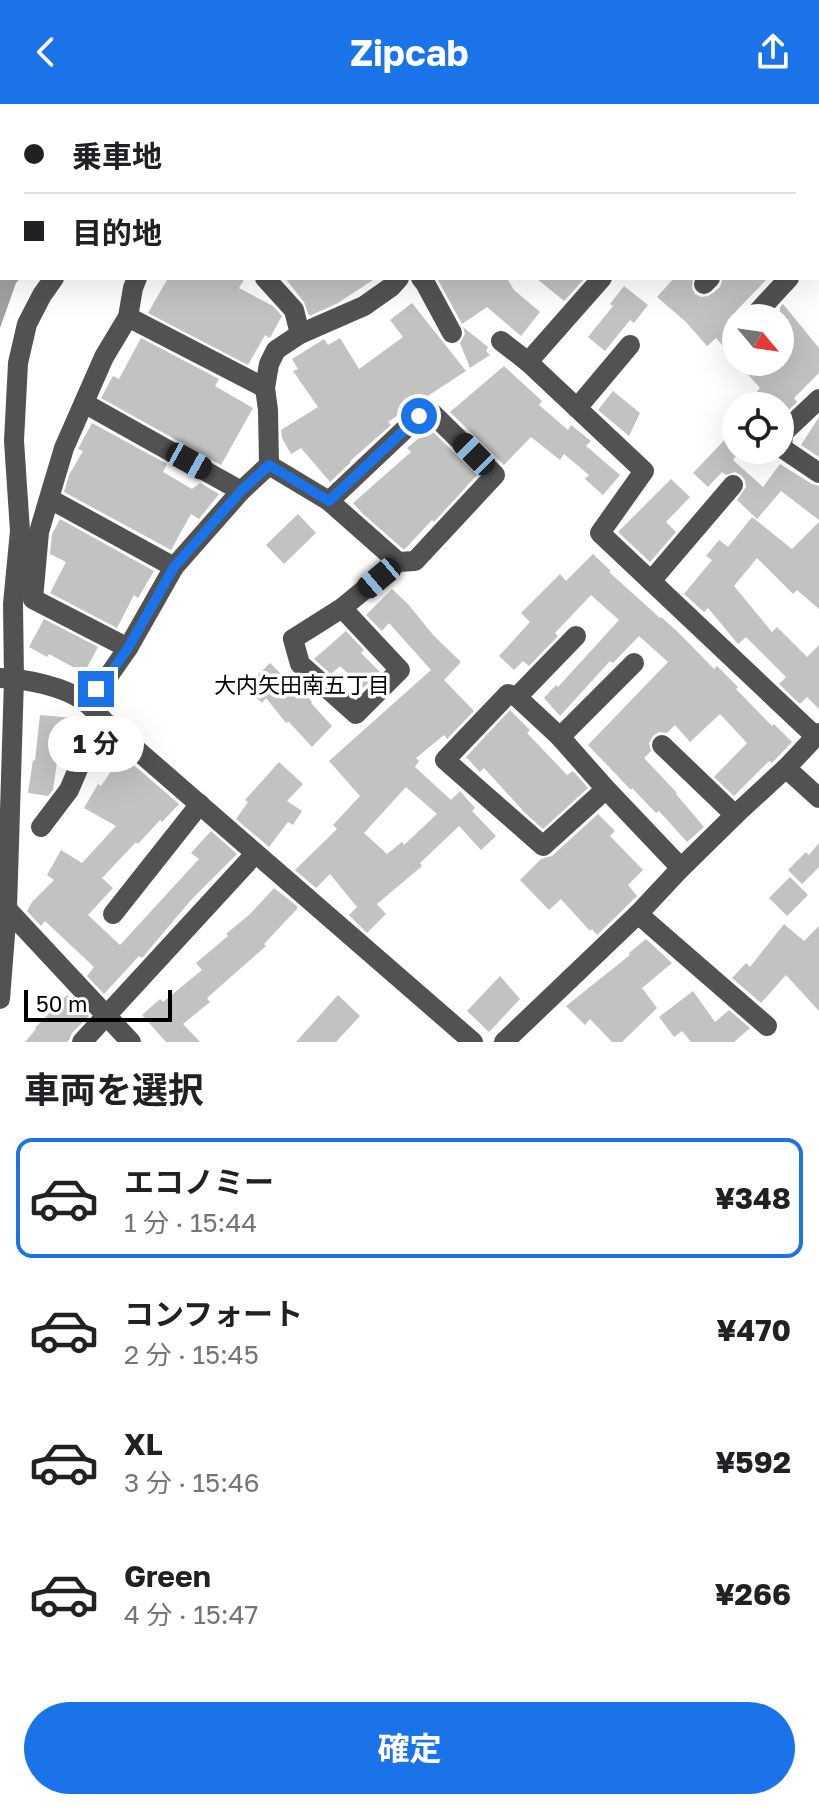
<!DOCTYPE html>
<html lang="ja">
<meta charset="utf-8">
<style>
:root{--surface:#fff;--page:#f6f6f6;--text:#202124;--muted:#757577;--line:#e0e0e0;--accent:#1a73e8}
body{margin:0;font-family:"Golos Text","Noto Sans JP",sans-serif;background:var(--page);color:var(--text);height:100vh;display:flex;flex-direction:column;font-size:30px;white-space:nowrap}
*{box-sizing:border-box;margin:0}
p{font-size:26px;color:var(--muted)}
.icon{flex:none;width:44px;height:44px;fill:none;stroke:currentColor;stroke-width:2;stroke-linecap:round;stroke-linejoin:round}
.map{position:relative;height:938px;overflow:hidden}
.details{display:flex;flex-direction:column;background:var(--surface);flex:1}
.details>*{flex:none}
.hud{position:absolute;left:0px;top:0px;width:820px;height:176px;box-shadow:0 8px 32px #0002;display:grid;align-content:center;height:176px;padding:0 24px;background:var(--surface)}
.needle{width:52px;rotate:119deg}
.buttons{position:absolute;left:722px;top:200px;display:grid;gap:16px}
.buttons a{display:grid;place-items:center;width:72px;height:72px;border-radius:50%;background:var(--surface);box-shadow:0 8px 32px #0002;font-size:40px}
.scale{position:absolute;left:24px;bottom:20px;width:148px;box-sizing:border-box;padding-left:8px;border:4px solid #000;border-top:0;font-size:22px;line-height:28px;white-space:nowrap;color:#000;-webkit-text-stroke:6px #fff;paint-order:stroke}
.end{position:absolute;width:36px;height:36px;margin:-18px;border:10px solid #1a73e8;background:#fff;box-shadow:0 0 0 4px #fff}
.from{border-radius:50%}
.bubble{position:absolute;height:56px;border-radius:28px;background:var(--surface);box-shadow:0 8px 32px #0002;font-size:26px;font-weight:700;line-height:56px;text-align:center}
.car{position:absolute;width:24px;height:48px;margin:-24px -12px;border-radius:10px;box-shadow:0 0 6px 2px #0007;background:linear-gradient(#222 24%,#8ab4d8 0 40%,#222 0 76%,#8ab4d8 0 86%,#222 0)}
.hud b{display:flex;align-items:center;gap:28px;height:76px;font-size:30px}
.hud b+b{border-top:2px solid var(--line)}
.hud i{width:20px;height:20px;background:var(--text)}
ul{padding:0;list-style:none}
li{display:flex;align-items:center;gap:24px;height:120px;margin:0 16px 12px;padding:0 8px;border:4px solid transparent;border-radius:16px}
li div{flex:1}
li b{display:block;font-size:30px}
li em{font-style:normal;font-weight:700}
li.on{border-color:var(--accent)}
li>.icon{width:72px;height:72px;stroke-width:1.5}
h2{padding:0 24px;font-size:36px;line-height:96px}
.button{display:flex;gap:16px;margin-top:auto;padding:16px 24px}
.button a{flex:1;height:92px;border-radius:48px;background:var(--accent);color:#fff;font-size:32px;font-weight:700;line-height:92px;text-align:center}
header{display:flex;justify-content:space-between;align-items:center;height:104px;padding:0 24px;background:var(--accent);color:#fff;font-size:36px;font-weight:700}
.map>svg:first-child{display:block}
</style>
<header><svg class="icon" aria-label="back" viewBox="0 0 24 24"><path d="M15 5l-7 7 7 7"/></svg>Zipcab<svg class="icon" aria-label="share" viewBox="0 0 24 24"><path d="M12 15V3M7 8l5-5 5 5M5 13v7h14v-7"/></svg></header>
<div class="map">
<svg width="819" height="938" viewBox="0 0 819 938">
<rect width="100%" height="100%" fill="#fff"/>
<g fill="#a0a0a0">
<polygon points="43,0 584,0 581,2 40,2"/>
<polygon points="2,28 2,174 20,174 16,179 0,224 0,30"/>
</g>
<g fill="#c2c2c2" fill-rule="evenodd">
<polygon points="168,174 245,174 239,184 273,202 282,212 270,234 265,231 248,261 148,209"/>
<polygon points="285,174 376,174 338,199 309,212 304,198"/>
<polygon points="437,174 507,174 514,186 540,208 521,232 487,203 462,220"/>
<polygon points="536,174 585,174 564,197"/>
<polygon points="674,174 693,174 692,184 695,190 701,193 708,192 713,189 720,183 723,174 768,174 736,207 736,257 716,234 707,242 686,218 657,193"/>
<polygon points="624,182 648,201 634,219 630,216 605,247 588,233 613,202 610,200"/>
<polygon points="412,199 466,267 388,318 391,321 350,357 351,358 330,378 301,344 291,350 282,334 281,326 318,303 293,267 298,265 292,255 324,235 328,241 340,234 359,265 403,233 390,216"/>
<polygon points="783,200 819,244 819,269 794,294 797,298 780,314 780,302 771,302 757,287 760,284 737,258 780,258 780,203"/>
<polygon points="463,223 488,243 486,247 490,251 470,264 460,239 465,230"/>
<polygon points="141,234 219,275 215,282 253,304 221,361 101,294 113,272 119,275"/>
<polygon points="504,262 542,297 539,301 568,326 571,321 591,337 586,342 620,371 603,391 585,375 589,371 564,350 560,356 531,333 504,361 450,308"/>
<polygon points="613,287 640,309 629,332 598,306"/>
<polygon points="819,313 819,353 801,341"/>
<polygon points="92,319 167,360 163,368 192,385 200,379 219,390 199,415 191,410 171,446 64,388 69,371 83,347 78,345"/>
<polygon points="736,324 736,352 733,356 763,383 780,360 812,380 819,382 819,416 781,387 757,415 737,396 746,383 745,376 741,371 735,368 726,371 722,368 708,383 693,369"/>
<polygon points="430,325 477,371 434,418 432,416 405,445 403,445 362,409 353,399 411,348 407,344"/>
<polygon points="671,375 690,393 666,418 676,428 650,458 618,428"/>
<polygon points="298,410 316,429 284,460 266,441"/>
<polygon points="752,413 792,445 819,418 819,505 797,486 793,490 757,454 734,482 772,528 777,523 807,553 819,541 819,605 807,593 800,600 779,580 786,573 746,533 738,540 708,504 704,508 684,490 712,456 706,452 719,436 728,443"/>
<polygon points="60,415 154,467 138,494 134,491 117,524 50,489 66,458 50,450 52,430"/>
<polygon points="593,450 611,467 609,468 660,514 661,513 678,528 714,565 717,562 738,583 736,585 772,622 774,620 792,638 772,659 769,657 734,692 714,673 747,639 720,610 690,638 675,621 667,629 659,628 653,632 649,639 651,647 644,654 677,689 676,690 704,723 687,738 659,707 656,709 632,684 631,686 588,641 668,558 639,532 613,559 610,557 560,612 544,594 556,581 558,583 619,516 591,491 555,529 558,532 529,562 523,557 514,566 499,552 530,518 521,509 560,470 566,477"/>
<path d="M392,485L408,500L434,532L461,558L444,576L474,607L447,635L444,631L416,654L419,657L415,663L451,696L460,687L475,704L472,707L496,732L481,746L459,722L420,759L422,762L377,800L386,810L367,829L349,811L357,803L330,770L316,784L295,766L337,725L333,721L360,692L329,657L431,566L389,519L382,527L366,511ZM406,683L437,710L404,741L402,738L387,750L364,729Z"/>
<polygon points="44,515 98,543 84,569 49,550 47,553 29,543"/>
<polygon points="346,527 364,546 361,549 380,568 363,584 340,562 331,570 314,555"/>
<polygon points="270,559 296,585 299,582 312,598 311,599 332,622 312,643 289,618 286,619 266,594 262,599 246,583"/>
<polygon points="510,606 530,626 527,629 567,671 573,667 588,684 543,725 525,709 484,664 480,668 466,653"/>
<polygon points="40,611 73,614 69,645 59,644 53,686 48,692 28,689 33,656 35,657"/>
<polygon points="122,651 179,700 162,718 160,716 138,740 136,738 102,774 113,784 88,811 120,841 199,755 191,749 211,727 237,750 191,796 142,854 139,852 104,890 87,872 94,863 45,817 41,822 27,807 32,798 54,776 47,771 61,746 82,759 116,722 84,704 98,680 101,682"/>
<polygon points="279,658 303,680 287,697 302,707 293,721 288,718 269,743 236,715 248,698 245,696"/>
<polygon points="598,710 615,727 610,732 643,766 628,781 637,792 597,831 592,825 590,827 561,795 549,806 520,776 541,755 552,752"/>
<polygon points="819,739 819,763 802,780 788,766 806,748 809,751"/>
<polygon points="790,773 808,791 787,812 769,794"/>
<polygon points="274,784 297,802 297,805 264,840 266,842 207,894 210,898 183,920 200,938 166,938 142,911 160,895 163,898 202,866 196,859 228,832 226,830 250,810"/>
<polygon points="784,820 804,837 819,822 819,907 786,871 761,899 732,874 746,859 750,863"/>
<polygon points="646,835 672,859 642,884 657,904 622,938 612,938 590,915 585,921 566,902 630,851 629,849"/>
<polygon points="500,872 520,895 489,928 467,907"/>
<polygon points="693,887 715,918 729,906 750,924 734,938 691,938 682,927 674,933 659,913"/>
<polygon points="67,891 89,912 72,929 69,936 67,938 25,938 36,925 35,924"/>
<polygon points="338,891 360,912 336,938 296,938"/>
</g>
<g fill="none" stroke-linecap="round" stroke-linejoin="round">
<g stroke="#525252" stroke-width="20">
<polyline points="677,0 678,2"/>
<polyline points="646,2 649,0"/>
<polyline points="818,143 819,142"/>
<polyline points="265,174 294,206 300,230"/>
<polyline points="421,174 425,179 452,229"/>
<polyline points="602,174 528,258 644,367 600,429 815,632"/>
<polyline points="704,180 710,174"/>
<polyline points="128,213 265,284"/>
<polyline points="752,214 789,174"/>
<polyline points="501,237 528,258"/>
<polyline points="819,295 783,329 782,344 819,369"/>
<polyline points="84,299 241,387"/>
<polyline points="577,304 630,241"/>
<polyline points="269,361 329,397 398,458 342,504 293,535 300,560 356,610 400,566 342,504"/>
<polyline points="50,395 174,463"/>
<polyline points="329,397 419,312 433,310 495,371 415,457 398,458"/>
<polyline points="651,477 733,381"/>
<polyline points="128,544 33,495 39,428 64,344 104,253 128,213 133,184 137,174"/>
<path d="M0,574C26,575 64,582 85,598C93,604 100,613 107,620L473,938"/>
<polyline points="517,593 576,532"/>
<polyline points="84,597 107,574 128,544 174,463 241,387 269,361 268,306 265,284 269,260 276,246 300,230 364,202 391,183 399,174"/>
<polyline points="560,633 634,559"/>
<polyline points="662,641 735,711"/>
<polyline points="786,664 819,694"/>
<polyline points="606,685 543,742 445,656 508,590 517,593 560,633 606,685 681,764"/>
<polyline points="41,723 69,686 84,651 107,620"/>
<polyline points="7,805 131,938"/>
<polyline points="113,810 200,700"/>
<polyline points="638,810 767,922"/>
<polyline points="0,895 7,805 14,575 13,500 20,427 14,337 18,259 27,220 42,191 54,174"/>
<polyline points="82,938 255,750"/>
<polyline points="504,938 638,810 681,764 735,711 786,664 819,629"/>
</g>
</g>
<g fill="none" stroke-linecap="round" stroke-linejoin="round">
<polyline stroke="#1a73e8" stroke-width="10" points="96,585 107,574 128,544 174,463 241,387 269,361 329,397 419,312"/>
</g>
<g text-anchor="middle" dominant-baseline="central" stroke-width="7" stroke-linejoin="round" paint-order="stroke">
<g font-size="22" fill="#000" stroke="#fff">
<text x="302" y="580">大内矢田南五丁目</text>
</g>
</g>
</svg>
<div class="buttons">
<a><svg class="needle" viewBox="-14 -14 28 28"><path d="M0-13l5 13h-10z" fill="#e53935"/><path d="M0 13l5-13h-10z" fill="#757577"/></svg></a>
<a><svg class="icon" aria-label="locate" viewBox="0 0 24 24"><circle cx="12" cy="12" r="6"/><path d="M12 2v4M12 18v4M2 12h4M18 12h4"/></svg></a>
</div>
<div class="scale">50 m</div>
<i class="end from" style="left:419px;top:312px"></i>
<i class="end" style="left:96px;top:585px"></i>
<div class="bubble" style="left:48px;top:612px;width:96px">1 分</div>
<i class="car" style="left:474px;top:350px;rotate:315deg"></i>
<i class="car" style="left:189px;top:357px;rotate:119deg"></i>
<i class="car" style="left:379px;top:474px;rotate:230deg"></i>
<div class="hud">
<b><i class="from"></i>乗車地</b>
<b><i></i>目的地</b>
</div>
</div>
<section class="details">
<h2>車両を選択</h2>
<ul>
<li class="on"><svg class="icon" aria-label="car" viewBox="0 0 24 24"><path d="M5 17H2v-5l4-1 3-4h7l3 4 3 1v5h-3M9 17h6M6 11h13"/><circle cx="7" cy="17" r="2"/><circle cx="17" cy="17" r="2"/></svg><div><b>エコノミー</b><p>1 分 · 15:44</p></div><em>¥348</em></li>
<li><svg class="icon" aria-label="car" viewBox="0 0 24 24"><path d="M5 17H2v-5l4-1 3-4h7l3 4 3 1v5h-3M9 17h6M6 11h13"/><circle cx="7" cy="17" r="2"/><circle cx="17" cy="17" r="2"/></svg><div><b>コンフォート</b><p>2 分 · 15:45</p></div><em>¥470</em></li>
<li><svg class="icon" aria-label="car" viewBox="0 0 24 24"><path d="M5 17H2v-5l4-1 3-4h7l3 4 3 1v5h-3M9 17h6M6 11h13"/><circle cx="7" cy="17" r="2"/><circle cx="17" cy="17" r="2"/></svg><div><b>XL</b><p>3 分 · 15:46</p></div><em>¥592</em></li>
<li><svg class="icon" aria-label="car" viewBox="0 0 24 24"><path d="M5 17H2v-5l4-1 3-4h7l3 4 3 1v5h-3M9 17h6M6 11h13"/><circle cx="7" cy="17" r="2"/><circle cx="17" cy="17" r="2"/></svg><div><b>Green</b><p>4 分 · 15:47</p></div><em>¥266</em></li>
</ul>
<div class="button"><a>確定</a></div>
</section>
